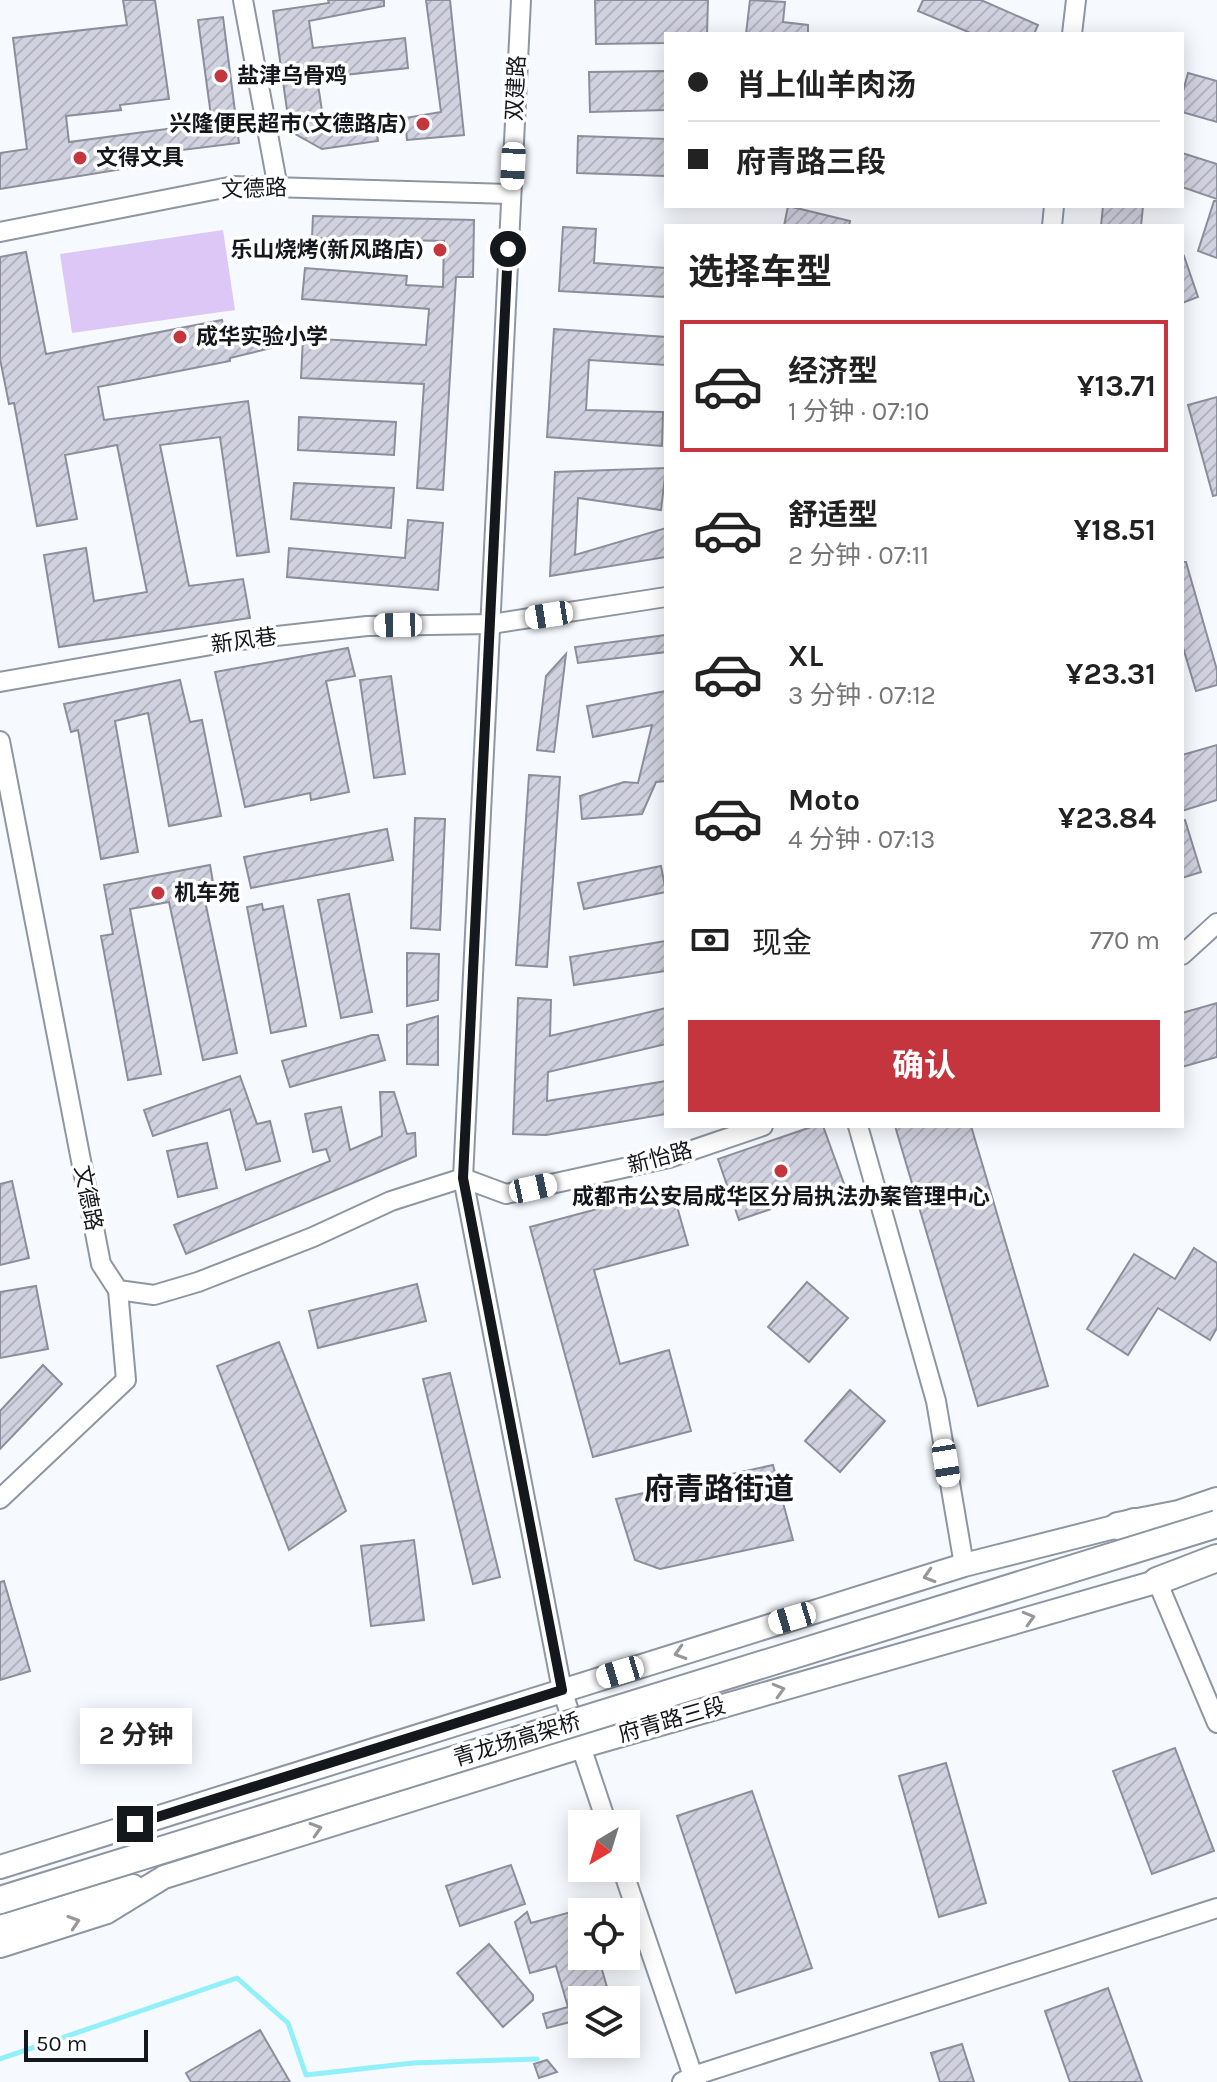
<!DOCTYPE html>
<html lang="zh">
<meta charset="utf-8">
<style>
:root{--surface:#fff;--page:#f2f2f2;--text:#222;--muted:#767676;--line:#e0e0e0;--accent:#c5353d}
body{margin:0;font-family:Karla,"Noto Sans SC",sans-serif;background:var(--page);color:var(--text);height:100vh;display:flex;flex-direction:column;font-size:30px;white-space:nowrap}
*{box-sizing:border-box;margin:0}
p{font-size:26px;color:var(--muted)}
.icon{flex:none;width:44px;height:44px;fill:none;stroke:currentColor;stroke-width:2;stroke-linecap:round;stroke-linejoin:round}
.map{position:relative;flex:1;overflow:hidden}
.drawer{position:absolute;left:664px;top:224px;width:520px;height:904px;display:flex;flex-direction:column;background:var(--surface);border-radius:0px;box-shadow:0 4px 20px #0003}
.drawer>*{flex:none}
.hud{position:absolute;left:664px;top:32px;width:520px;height:176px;border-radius:0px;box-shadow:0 4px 20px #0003;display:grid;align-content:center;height:176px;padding:0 24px;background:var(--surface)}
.needle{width:52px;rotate:218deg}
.buttons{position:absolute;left:568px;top:1810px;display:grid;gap:16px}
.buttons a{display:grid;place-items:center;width:72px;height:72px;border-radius:0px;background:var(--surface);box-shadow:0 4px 20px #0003;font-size:40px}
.scale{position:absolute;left:24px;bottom:20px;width:124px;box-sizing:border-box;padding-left:8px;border:4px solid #14171b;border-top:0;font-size:22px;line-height:28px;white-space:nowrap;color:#14171b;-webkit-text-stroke:6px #fff;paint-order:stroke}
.end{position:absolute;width:36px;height:36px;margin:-18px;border:10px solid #14171b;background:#fff;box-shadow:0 0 0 4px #fff}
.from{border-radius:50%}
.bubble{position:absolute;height:56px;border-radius:0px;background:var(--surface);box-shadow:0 4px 20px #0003;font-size:26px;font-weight:700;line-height:56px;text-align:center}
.car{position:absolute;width:24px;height:48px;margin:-24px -12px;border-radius:10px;box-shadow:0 0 6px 2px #0007;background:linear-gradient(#fff 24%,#345 0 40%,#fff 0 76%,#345 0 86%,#fff 0)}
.hud b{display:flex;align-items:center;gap:28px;height:76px;font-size:30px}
.hud b+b{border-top:2px solid var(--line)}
.hud i{width:20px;height:20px;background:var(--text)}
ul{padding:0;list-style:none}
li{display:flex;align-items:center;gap:24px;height:132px;margin:0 16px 12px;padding:0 8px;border:4px solid transparent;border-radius:0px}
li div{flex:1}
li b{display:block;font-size:30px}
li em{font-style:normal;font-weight:700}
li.selected{border-color:var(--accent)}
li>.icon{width:72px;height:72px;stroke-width:1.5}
h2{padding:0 24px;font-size:36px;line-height:96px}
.pay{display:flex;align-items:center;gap:20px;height:88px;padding:0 24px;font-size:30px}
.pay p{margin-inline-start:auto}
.cta{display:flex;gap:16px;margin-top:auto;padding:16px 24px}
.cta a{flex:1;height:92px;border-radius:0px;background:var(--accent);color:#fff;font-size:32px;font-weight:700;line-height:92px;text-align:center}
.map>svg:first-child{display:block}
</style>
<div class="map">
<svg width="1217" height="2082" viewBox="0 0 1217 2082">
<defs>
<pattern id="building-hatch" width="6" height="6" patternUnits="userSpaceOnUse" patternTransform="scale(2)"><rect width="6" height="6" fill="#d1d2e0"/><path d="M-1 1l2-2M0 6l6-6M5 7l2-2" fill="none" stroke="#b3b4c0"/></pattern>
</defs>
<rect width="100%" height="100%" fill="#f6f9fe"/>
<polygon fill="#ddc7f6" points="223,230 235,310 72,333 60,254"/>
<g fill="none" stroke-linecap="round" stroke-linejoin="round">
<polyline stroke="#91f0fa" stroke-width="5" points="0,2059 237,1978 288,2023 306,2075 413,2063 537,2059"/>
</g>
<g fill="url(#building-hatch)" stroke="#8c8e9b" stroke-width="2">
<polygon points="123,0 155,0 169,99 120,105 121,110 66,116 69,142 212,123 198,20 223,17 239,143 133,156 135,167 0,189 0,153 27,149 13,38 127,25"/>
<polygon points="328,0 384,0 384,6 309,21 313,48 405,38 408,68 317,78 322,111 339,124 375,119 378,141 322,149 290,131 273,11 329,3"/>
<polygon points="426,0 450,0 464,135 407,140 405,118 441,112"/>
<polygon points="595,0 708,0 707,34 666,34 666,43 596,44"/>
<polygon points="750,0 785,2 783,22 808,25 808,34 746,34"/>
<polygon points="923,0 981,0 1038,25 1034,34 973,34 918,11"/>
<polygon points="666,71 666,110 590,112 589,72"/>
<polygon points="1188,73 1217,81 1217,122 1182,112 1182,95"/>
<polygon points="578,136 666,139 666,176 577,173"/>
<polygon points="1182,153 1217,164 1217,199 1182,187"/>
<polygon points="1214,201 1217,201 1217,258 1198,251"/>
<polygon points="788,206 850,221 849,226 784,226"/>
<polygon points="1103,206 1143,206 1141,226 1101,226"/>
<polygon points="313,216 474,220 473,277 456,277 443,490 417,488 424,384 301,378 303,338 426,345 429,309 302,299 305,268 407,276 406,285 443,287 444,241 312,238"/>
<polygon points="563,227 596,229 594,263 666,268 666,297 559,291"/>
<polygon points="26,252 46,354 222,320 225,334 265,324 271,348 230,358 230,361 98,387 104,420 248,401 269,552 237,556 220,437 160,445 189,586 243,579 250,618 59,647 44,555 86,548 94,601 147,592 117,445 65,455 77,519 37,526 14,403 9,404 0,359 0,257"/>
<polygon points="1184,256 1198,297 1182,303 1182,257"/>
<polygon points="554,329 666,337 666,365 589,360 586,410 663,412 662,446 547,437"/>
<polygon points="1217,397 1217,495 1213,496 1188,405"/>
<polygon points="299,417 396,422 394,455 298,450"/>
<polygon points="666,468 661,510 578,498 575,555 666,528 666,557 550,576 555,472"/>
<polygon points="294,483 394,488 391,528 291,519"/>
<polygon points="408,520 443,523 438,590 287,577 289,548 405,558"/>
<polygon points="1182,562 1186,562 1217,670 1217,685 1196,691 1182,644"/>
<polygon points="666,635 666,652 578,663 575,647"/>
<polygon points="348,648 355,676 326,681 349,792 311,800 310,793 245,807 215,672"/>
<polygon points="566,654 554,752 537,750 546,676"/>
<polygon points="391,676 405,774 374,778 360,680"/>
<polygon points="180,680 190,722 202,720 221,816 169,826 148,713 115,721 138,852 101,859 78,730 71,732 64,704"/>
<polygon points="666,691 666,781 656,782 642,814 582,819 580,796 624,782 638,783 652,725 593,737 587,706"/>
<polygon points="1217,745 1217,800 1182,811 1182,755"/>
<polygon points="529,775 560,777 547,967 516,965"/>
<polygon points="415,818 445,819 440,930 411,928"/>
<polygon points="1185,820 1201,872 1182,878 1182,821"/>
<polygon points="387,829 393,860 251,888 244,857"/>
<polygon points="210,865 215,894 204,896 237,1053 203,1060 169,902 130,909 161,1074 128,1080 101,936 113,934 104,885"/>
<polygon points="661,866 666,892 584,909 578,883"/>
<polygon points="349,894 372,1012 341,1018 318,900"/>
<polygon points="262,904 263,910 283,906 306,1026 271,1033 247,907"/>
<polygon points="666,941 666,971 574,985 570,957"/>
<polygon points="407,953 439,954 438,1000 407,1006"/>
<polygon points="518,998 551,1000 550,1036 666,1008 666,1044 548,1072 547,1101 666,1081 666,1114 546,1135 513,1134"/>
<polygon points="1217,1003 1217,1057 1182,1067 1182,1013"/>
<polygon points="438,1016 438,1065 407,1064 407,1025"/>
<polygon points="372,1035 378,1035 385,1060 290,1087 282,1061"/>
<polygon points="240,1076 257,1124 270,1121 280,1161 246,1170 230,1109 153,1136 144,1110"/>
<polygon points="380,1092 394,1092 407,1134 415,1133 416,1156 186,1254 174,1225 330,1161 326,1149 313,1152 305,1114 341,1107 350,1150 382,1136"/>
<polygon points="814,1126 823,1126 844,1184 739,1220 718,1159"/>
<polygon points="895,1126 971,1126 1048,1386 978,1406"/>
<polygon points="207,1143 217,1188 178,1197 167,1151"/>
<polygon points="12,1181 29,1258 0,1265 0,1184"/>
<polygon points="672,1189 688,1245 594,1270 620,1364 669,1350 691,1431 593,1457 530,1227"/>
<polygon points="1194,1248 1217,1263 1217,1328 1210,1340 1158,1308 1128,1355 1087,1329 1134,1254 1175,1279"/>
<polygon points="807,1282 848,1318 809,1362 768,1327"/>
<polygon points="417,1284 426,1321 318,1348 309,1311"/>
<polygon points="36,1286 48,1349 0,1358 0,1292"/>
<polygon points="279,1342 346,1511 289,1550 217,1366"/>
<polygon points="43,1365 62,1384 0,1449 0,1411"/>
<polygon points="450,1373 500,1577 473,1584 423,1379"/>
<polygon points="850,1390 885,1421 840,1472 805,1441"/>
<polygon points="773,1465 793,1540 660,1569 635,1560 616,1499"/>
<polygon points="414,1540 424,1620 371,1626 361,1546"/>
<polygon points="4,1581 30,1671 0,1680 0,1582"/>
<polygon points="1175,1748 1214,1851 1152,1874 1113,1771"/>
<polygon points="946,1763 986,1903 939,1917 899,1776"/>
<polygon points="752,1791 812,1968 736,1993 677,1816"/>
<polygon points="511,1865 525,1904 460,1926 446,1886"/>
<polygon points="582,1909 582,1956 598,1956 607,1987 582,1994 582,2019 547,2028 543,2014 568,2007 556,1966 530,1973 515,1922 527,1912 531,1923"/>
<polygon points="489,1944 533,1995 533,2000 503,2027 457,1973"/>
<polygon points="1108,1988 1142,2082 1070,2082 1045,2011"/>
<polygon points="260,2030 290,2082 191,2082 186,2073"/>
<polygon points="962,2044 974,2082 940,2082 931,2053"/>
<polygon points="547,2060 557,2072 539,2078 534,2064"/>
</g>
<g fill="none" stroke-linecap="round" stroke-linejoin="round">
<g stroke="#8d96a1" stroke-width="22">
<g id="minor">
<polyline points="243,0 278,188"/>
<polyline points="521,0 463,1178 562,1690 607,1824"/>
<polyline points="1072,34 1076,0"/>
<polyline points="1052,226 1054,206"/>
<polyline points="0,232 234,186 511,194"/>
<polyline points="0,682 240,640 367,626 491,624 666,597"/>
<polyline points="0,741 101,1264 118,1290 154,1295 198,1282 313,1237 391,1201 463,1178 506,1194 669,1158 763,1126"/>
<polyline points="1182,955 1217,923"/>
<polyline points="858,1126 936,1401 964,1565"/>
<polyline points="0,1499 126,1380 118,1290"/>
<polyline points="1157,1581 1217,1723"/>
<polyline points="622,1868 693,2076 697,2082"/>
<polyline points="682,2082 693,2076 1217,1908"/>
</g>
</g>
<g stroke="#8d96a1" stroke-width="26">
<g id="major">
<polyline points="0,1867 964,1565 1118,1526 1134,1520"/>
<polyline points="0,1927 133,1886"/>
<polyline points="0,1946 107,1912 164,1877 580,1747 1173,1577"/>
</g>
</g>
<g stroke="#8d96a1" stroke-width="30">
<g id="highway">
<polyline points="1118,1526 1179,1514 1217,1501"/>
<polyline points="1157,1581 1217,1558"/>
</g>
</g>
<use href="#minor" stroke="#fff" stroke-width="18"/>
<use href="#major" stroke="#fff" stroke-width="22"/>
<use href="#highway" stroke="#fff" stroke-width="26"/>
<g stroke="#8d96a1" stroke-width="30" stroke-linecap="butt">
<polyline id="highway-bridge" points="0,1900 1217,1524"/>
</g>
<use href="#highway-bridge" stroke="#fff" stroke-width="26"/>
</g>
<defs><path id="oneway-chevron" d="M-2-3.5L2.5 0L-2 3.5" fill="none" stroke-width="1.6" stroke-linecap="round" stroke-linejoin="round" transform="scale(2)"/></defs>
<g stroke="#959798">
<use href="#oneway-chevron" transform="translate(929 1576) rotate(163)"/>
<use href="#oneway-chevron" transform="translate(1029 1618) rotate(-16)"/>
<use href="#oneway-chevron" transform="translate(680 1653) rotate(163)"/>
<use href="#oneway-chevron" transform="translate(779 1690) rotate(-16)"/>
<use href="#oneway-chevron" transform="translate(316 1829) rotate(-17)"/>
<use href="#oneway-chevron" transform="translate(74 1922) rotate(-18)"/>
</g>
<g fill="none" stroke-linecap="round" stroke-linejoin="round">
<polyline stroke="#14171b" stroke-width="10" points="135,1824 562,1690 463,1178 508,249"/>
</g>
<g fill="#c5353d" stroke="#fff" stroke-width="3">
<circle cx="221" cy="76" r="8"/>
<circle cx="423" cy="124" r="8"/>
<circle cx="80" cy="158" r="8"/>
<circle cx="440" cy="250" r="8"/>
<circle cx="180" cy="337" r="8"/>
<circle cx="158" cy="893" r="8"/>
<circle cx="781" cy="1171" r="8"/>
</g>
<g text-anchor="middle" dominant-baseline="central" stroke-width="7" stroke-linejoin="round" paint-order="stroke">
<g font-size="22" font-weight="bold" fill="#14171b" stroke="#fff" text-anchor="start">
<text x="237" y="76">盐津乌骨鸡</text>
<text x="407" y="124" text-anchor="end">兴隆便民超市(文德路店)</text>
<text x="96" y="158">文得文具</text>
<text x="424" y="250" text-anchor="end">乐山烧烤(新风路店)</text>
<text x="196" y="337">成华实验小学</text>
<text x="174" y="893">机车苑</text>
<text x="781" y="1197" text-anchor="middle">成都市公安局成华区分局执法办案管理中心</text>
</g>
<g font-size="22" fill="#14171b" stroke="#fff">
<text transform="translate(516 88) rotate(-87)">双建路</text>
<text transform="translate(254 189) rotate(-2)">文德路</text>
<text transform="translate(244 641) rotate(-8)">新风巷</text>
<text transform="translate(660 1158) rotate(-15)">新怡路</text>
<text transform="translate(88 1198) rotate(79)">文德路</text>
<text transform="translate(672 1720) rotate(-16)">府青路三段</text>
<text transform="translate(517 1740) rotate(-17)">青龙场高架桥</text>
</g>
<g font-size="30" font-weight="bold" fill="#14171b" stroke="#fff">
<text x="719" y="1489">府青路街道</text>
</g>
</g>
</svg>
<div class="buttons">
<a><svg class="needle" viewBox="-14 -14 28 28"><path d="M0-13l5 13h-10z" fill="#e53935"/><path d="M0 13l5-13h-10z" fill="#767676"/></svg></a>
<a><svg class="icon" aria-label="locate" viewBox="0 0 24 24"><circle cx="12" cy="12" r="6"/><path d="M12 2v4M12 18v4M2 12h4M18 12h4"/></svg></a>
<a><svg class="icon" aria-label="layers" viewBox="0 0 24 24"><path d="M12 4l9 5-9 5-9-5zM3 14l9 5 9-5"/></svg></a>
</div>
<div class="scale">50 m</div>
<i class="end from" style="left:508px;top:249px"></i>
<i class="end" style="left:135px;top:1824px"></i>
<div class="bubble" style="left:80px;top:1708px;width:112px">2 分钟</div>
<i class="car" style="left:513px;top:166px;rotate:183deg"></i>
<i class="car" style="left:549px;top:615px;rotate:261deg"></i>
<i class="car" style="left:398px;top:625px;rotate:269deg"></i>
<i class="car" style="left:533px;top:1188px;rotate:78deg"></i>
<i class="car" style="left:946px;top:1463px;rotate:171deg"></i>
<i class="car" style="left:792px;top:1618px;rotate:253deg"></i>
<i class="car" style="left:620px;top:1672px;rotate:253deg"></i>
<div class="hud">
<b><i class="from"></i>肖上仙羊肉汤</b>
<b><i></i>府青路三段</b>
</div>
<section class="drawer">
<h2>选择车型</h2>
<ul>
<li class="selected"><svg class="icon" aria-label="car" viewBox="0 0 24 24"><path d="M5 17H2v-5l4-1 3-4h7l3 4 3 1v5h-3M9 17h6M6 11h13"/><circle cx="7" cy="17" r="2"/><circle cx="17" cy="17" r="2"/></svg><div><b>经济型</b><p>1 分钟 · 07:10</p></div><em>¥13.71</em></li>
<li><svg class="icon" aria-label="car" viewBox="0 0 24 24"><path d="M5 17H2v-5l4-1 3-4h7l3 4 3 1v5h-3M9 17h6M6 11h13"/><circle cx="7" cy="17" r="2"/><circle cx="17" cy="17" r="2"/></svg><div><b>舒适型</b><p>2 分钟 · 07:11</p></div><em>¥18.51</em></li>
<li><svg class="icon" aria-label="car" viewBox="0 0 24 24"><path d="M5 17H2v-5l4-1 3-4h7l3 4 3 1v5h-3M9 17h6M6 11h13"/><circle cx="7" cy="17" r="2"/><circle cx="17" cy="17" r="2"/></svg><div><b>XL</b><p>3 分钟 · 07:12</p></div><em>¥23.31</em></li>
<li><svg class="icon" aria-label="car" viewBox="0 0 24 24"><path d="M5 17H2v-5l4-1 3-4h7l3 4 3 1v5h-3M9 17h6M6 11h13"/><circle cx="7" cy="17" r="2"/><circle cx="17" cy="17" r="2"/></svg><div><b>Moto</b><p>4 分钟 · 07:13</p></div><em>¥23.84</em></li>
</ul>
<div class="pay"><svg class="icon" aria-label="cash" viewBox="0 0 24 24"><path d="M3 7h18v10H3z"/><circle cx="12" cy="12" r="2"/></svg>现金<p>770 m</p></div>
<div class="cta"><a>确认</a></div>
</section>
</div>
